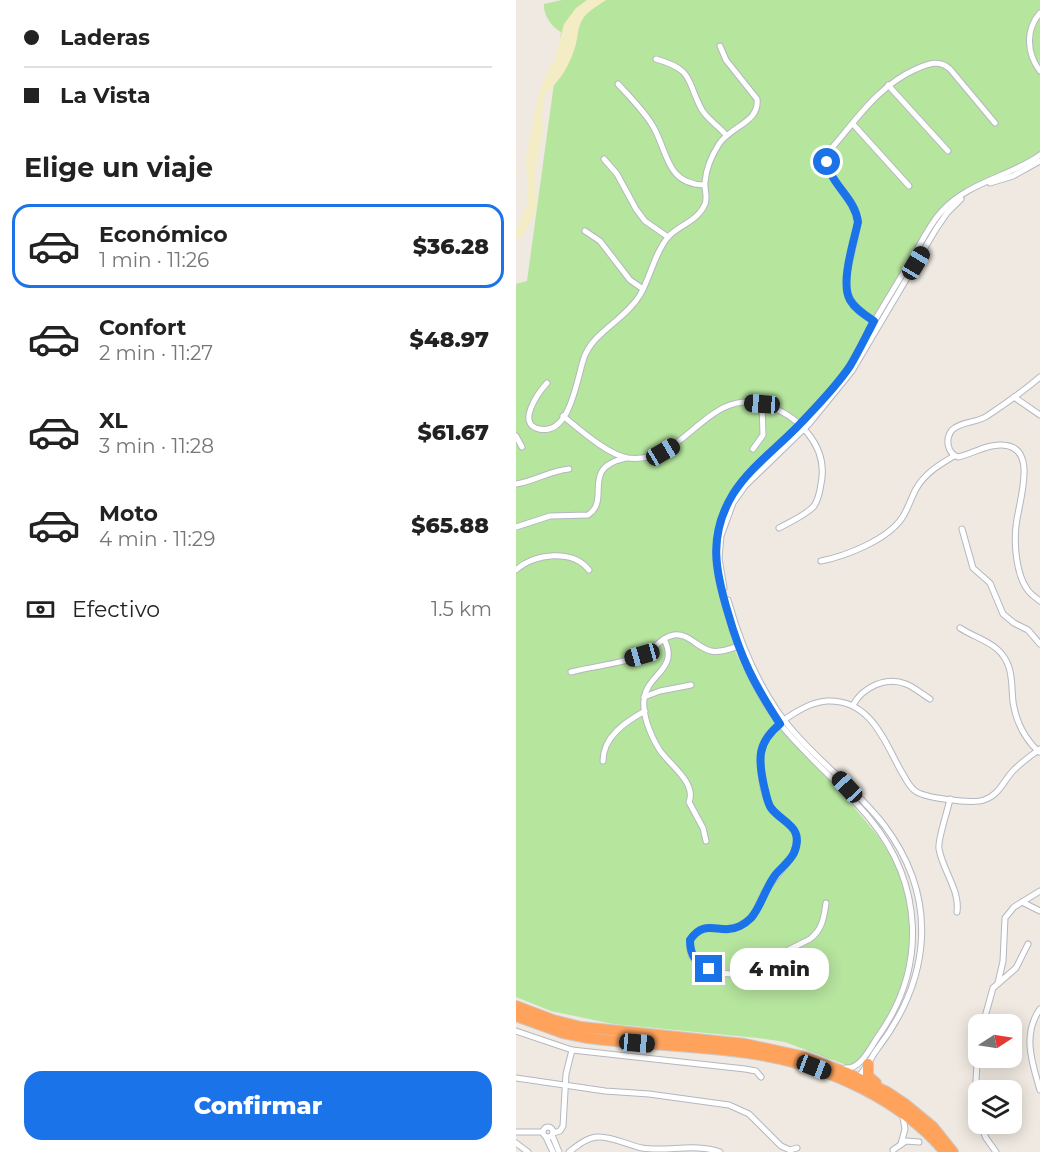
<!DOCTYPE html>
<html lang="es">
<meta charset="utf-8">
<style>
:root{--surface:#fff;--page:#f6f6f6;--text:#222;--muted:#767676;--line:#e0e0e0;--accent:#1a73e8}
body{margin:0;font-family:Montserrat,sans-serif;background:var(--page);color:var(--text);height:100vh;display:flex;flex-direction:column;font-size:22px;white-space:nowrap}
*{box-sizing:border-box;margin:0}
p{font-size:20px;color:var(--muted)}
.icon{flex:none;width:33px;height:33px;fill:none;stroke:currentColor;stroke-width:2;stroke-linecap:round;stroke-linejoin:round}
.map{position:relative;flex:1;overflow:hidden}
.details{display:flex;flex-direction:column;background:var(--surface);width:516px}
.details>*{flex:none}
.guide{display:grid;align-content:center;height:132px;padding:0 24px;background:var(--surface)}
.needle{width:39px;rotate:78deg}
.tools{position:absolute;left:452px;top:1014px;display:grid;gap:12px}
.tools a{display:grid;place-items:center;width:54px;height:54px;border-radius:12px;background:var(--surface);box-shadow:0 3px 15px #0003;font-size:30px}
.end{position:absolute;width:27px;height:27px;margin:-14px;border:8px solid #1a73e8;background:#fff;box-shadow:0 0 0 3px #fff}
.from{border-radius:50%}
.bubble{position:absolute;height:42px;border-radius:18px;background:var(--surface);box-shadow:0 3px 15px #0003;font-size:20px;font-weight:800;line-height:42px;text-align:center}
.car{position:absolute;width:18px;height:36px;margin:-18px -9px;border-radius:8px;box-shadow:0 0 4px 2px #0007;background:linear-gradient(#222 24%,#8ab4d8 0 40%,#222 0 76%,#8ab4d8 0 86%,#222 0)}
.guide b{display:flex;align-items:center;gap:21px;height:57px;font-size:22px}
.guide b+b{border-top:2px solid var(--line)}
.guide i{width:15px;height:15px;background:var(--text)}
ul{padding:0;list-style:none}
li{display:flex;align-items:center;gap:18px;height:84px;margin:0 12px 9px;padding:0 12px;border:3px solid transparent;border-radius:18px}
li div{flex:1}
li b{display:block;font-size:22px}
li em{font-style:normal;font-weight:800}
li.active{border-color:var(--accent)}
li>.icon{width:54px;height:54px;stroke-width:1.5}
h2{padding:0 24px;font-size:27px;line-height:72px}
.pay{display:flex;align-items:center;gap:15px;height:66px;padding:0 24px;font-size:22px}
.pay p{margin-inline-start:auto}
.action{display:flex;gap:12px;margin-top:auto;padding:12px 24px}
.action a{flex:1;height:69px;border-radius:18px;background:var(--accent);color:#fff;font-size:24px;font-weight:800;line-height:69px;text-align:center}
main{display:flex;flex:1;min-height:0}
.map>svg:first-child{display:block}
</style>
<main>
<section class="details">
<div class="guide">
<b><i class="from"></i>Laderas</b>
<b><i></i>La Vista</b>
</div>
<h2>Elige un viaje</h2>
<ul>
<li class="active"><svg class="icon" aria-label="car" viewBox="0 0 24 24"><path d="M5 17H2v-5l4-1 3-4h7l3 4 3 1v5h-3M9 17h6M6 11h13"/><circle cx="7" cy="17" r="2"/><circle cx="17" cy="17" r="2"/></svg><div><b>Económico</b><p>1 min · 11:26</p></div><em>$36.28</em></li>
<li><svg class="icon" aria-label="car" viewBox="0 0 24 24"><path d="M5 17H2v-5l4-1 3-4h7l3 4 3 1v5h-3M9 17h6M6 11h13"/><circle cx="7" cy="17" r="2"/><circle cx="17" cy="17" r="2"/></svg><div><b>Confort</b><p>2 min · 11:27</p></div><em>$48.97</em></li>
<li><svg class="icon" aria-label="car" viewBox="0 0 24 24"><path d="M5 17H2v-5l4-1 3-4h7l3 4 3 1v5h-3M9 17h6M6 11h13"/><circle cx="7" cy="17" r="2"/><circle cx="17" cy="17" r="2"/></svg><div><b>XL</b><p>3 min · 11:28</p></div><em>$61.67</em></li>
<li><svg class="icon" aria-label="car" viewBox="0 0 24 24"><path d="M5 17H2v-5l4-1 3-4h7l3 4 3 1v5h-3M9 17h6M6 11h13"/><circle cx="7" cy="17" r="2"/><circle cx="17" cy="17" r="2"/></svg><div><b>Moto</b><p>4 min · 11:29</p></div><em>$65.88</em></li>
</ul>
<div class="pay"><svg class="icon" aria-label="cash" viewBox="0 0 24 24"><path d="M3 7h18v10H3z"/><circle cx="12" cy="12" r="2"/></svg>Efectivo<p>1.5 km</p></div>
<div class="action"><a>Confirmar</a></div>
</section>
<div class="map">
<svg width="524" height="1152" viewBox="0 0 524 1152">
<rect width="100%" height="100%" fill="#efe9e1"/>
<path fill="#b6e59e" d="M46,0H524V152L510,161L451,187L426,207L332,365L292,412L222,481L207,506L198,537L197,560L200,583L220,653L240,693L265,730L327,794L362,836L382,867L391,900L395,935L389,976L383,996L371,1019L343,1059L339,1064L333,1066L269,1042L242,1038L97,1024L35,1011L0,997V284L11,281L45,32C36,27 27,15 28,4Z"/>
<path fill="#f3ecc5" d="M71,0H90C83,5 74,10 68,17C62,25 62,34 60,44C54,65 45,80 29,94L26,115L27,132L19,170L21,207L19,214L5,237L0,239V231L12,202L10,157L23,93L32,70L38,62L48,24L60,8Z"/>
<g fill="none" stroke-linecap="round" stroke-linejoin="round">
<g stroke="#b4b7c1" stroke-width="7">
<g id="street">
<path d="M524,13C509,30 511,54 524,71"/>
<path d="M140,59C179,70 170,81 186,110C192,120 203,126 210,135"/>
<path d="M102,84C113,96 126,109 135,123C152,148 148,184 188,185"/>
<polyline points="372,85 432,151"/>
<polyline points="337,124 393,186"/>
<polyline points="88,159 101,174 120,209 129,221 152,237"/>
<polyline points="474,183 497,176 524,161"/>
<polyline points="69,231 84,241 114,280 127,289"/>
<path d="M360,323C319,296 330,281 339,238C340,231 343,223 341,215C336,191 302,177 315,149C341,119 362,86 400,69C412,64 423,59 434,69L479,123"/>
<path d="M524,377C508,391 489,404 471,416C461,423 445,421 436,430C429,439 431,453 442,457C457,454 470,444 486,445C524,446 502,503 500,526C498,544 500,573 511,589C514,594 519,597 524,601"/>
<path d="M31,383C22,393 0,424 23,429C56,436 61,374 69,355C73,346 79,339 86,333C99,321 115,310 124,295C135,276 138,254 152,237C163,225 182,221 189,204C192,196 188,190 189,182C190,169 196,155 203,144C215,126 244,122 241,99L210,60L204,46"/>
<polyline points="498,397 524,415"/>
<path d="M47,416C63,429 92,455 112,458C169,465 189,389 246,404C282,414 313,446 305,484C304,491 302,500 298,506C290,515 274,522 263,528"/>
<polyline points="0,436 6,447"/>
<polyline points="237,449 247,435 246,404"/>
<path d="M0,484C19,481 33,471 53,469"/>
<path d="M0,527L34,516L72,515C96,499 63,468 110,458"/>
<polyline points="446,529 457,568 474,583 487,614 498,623 512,630 524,644"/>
<path d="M305,561C330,556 371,540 386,518C392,509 395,498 400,489C409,473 423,465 438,456"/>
<path d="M0,570C18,553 57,549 73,570"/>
<polyline points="208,588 203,558 205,536 217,503 229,486 293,424 336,371 420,229 431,213 445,199"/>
<path d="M212,600C223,640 239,678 262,712C292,754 336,784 368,825C423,898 415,978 362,1048C355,1057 350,1070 341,1078"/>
<path d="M444,628C456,636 471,640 481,649C498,664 495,683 497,702C500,721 509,739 523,752"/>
<path d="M148,639C164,670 130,674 128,700C127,707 129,716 131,723C134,732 138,741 143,749C152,764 181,782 173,802L187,828L190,841"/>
<path d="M55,672C78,666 105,664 127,655C139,650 144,637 158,635C173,633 181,648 195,651C204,653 214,649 222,646"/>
<polyline points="128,697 144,691 175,685"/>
<path d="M337,705C347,687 370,676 390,684C398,687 406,694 414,699"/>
<path d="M87,761C87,737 109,722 129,711"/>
<path d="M434,799C432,810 421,841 423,849C427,871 444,890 441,912"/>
<polyline points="506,902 524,911"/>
<path d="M310,903C308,918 306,930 294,939L227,973C212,976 187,972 177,958C173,953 174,946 174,940C189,917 203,935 223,927C226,925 231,922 234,919C241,912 242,903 247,895C256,878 279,861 280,842C281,822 264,821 255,807C244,792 240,748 253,734C266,719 292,702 311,701C354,699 368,740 385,771C389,777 392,785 398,790C406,798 456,804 468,800C483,795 487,782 496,772C504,763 514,756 524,749"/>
<polyline points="482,983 487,961 489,918 498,907 524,891"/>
<path d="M524,1009C506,1034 516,1063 524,1090"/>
<polyline points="467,1024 477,988 500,968 512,944"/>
<polyline points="0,1031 56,1050 229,1069 240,1071 245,1077"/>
<polyline points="462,1046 460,1081 462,1111"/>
<path d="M329,1068C345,1070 355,1046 363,1035C411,967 407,884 354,819C327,786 292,758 265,725C237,690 222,649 210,607C204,587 198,567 200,546C204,498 237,470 269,439C291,417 315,393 333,367C342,353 349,337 358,322C370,301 383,280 396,259C405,243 413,225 426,211C452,182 493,177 524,155"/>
<polyline points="0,1078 89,1091 133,1094 213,1105 233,1114 265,1146 274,1150 281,1148"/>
<polyline points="464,1124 470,1138 480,1152"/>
<circle cx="32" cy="1132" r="5"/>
<polyline points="0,1132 26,1132"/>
<polyline points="37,1133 44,1131 47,1126 50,1074 56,1050"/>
<polyline points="36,1135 43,1152"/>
<polyline points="30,1137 37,1152"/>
<polyline points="0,1143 12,1152"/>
<polyline points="385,1144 389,1129 387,1117"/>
<polyline points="377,1150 390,1141 403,1142"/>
<path d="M53,1152C61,1146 70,1138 81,1137C96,1136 111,1145 126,1148C152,1152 179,1143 204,1152"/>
</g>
</g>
<g stroke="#c9c9c9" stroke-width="12">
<g id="highway">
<polyline points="0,1006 37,1020 65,1027 229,1044 285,1056 331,1073 371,1092 389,1104 417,1127 437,1152"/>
<path d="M0,1016L47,1033L72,1038C131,1046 192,1045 250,1056C315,1068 386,1101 429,1152"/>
<polyline points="352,1064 352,1076 360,1083"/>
</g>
</g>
<use href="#street" stroke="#fff" stroke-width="5"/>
<use href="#highway" stroke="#ffa35c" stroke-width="10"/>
</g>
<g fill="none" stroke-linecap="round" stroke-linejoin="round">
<path stroke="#1a73e8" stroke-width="8" d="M193,969C179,962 174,955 174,940C189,917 204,936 224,926C228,924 232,921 235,918C245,907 249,888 260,874C266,867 274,861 278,853C289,826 267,824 255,808C251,802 250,793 248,786C242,759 241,743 264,724C238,684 225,659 212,613C199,570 192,535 217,494C234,467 261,448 283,425C301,406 320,387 334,366C343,351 350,336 358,321C349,315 339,309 334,300C324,283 338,241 342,222C339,198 315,185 311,162"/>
</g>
</svg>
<div class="tools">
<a><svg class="needle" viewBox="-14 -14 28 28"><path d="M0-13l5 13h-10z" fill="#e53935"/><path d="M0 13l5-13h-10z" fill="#767676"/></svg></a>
<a><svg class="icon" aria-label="layers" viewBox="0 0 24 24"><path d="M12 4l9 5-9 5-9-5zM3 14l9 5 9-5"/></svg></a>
</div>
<i class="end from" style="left:311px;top:162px"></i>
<i class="end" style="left:193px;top:969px"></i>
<div class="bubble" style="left:214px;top:948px;width:99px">4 min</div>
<i class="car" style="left:400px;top:263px;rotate:31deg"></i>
<i class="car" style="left:246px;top:404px;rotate:274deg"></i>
<i class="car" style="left:147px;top:452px;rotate:60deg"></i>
<i class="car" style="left:126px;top:655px;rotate:254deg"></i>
<i class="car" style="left:331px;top:787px;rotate:317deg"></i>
<i class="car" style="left:121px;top:1043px;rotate:95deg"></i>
<i class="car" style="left:298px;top:1067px;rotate:111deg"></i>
</div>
</main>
